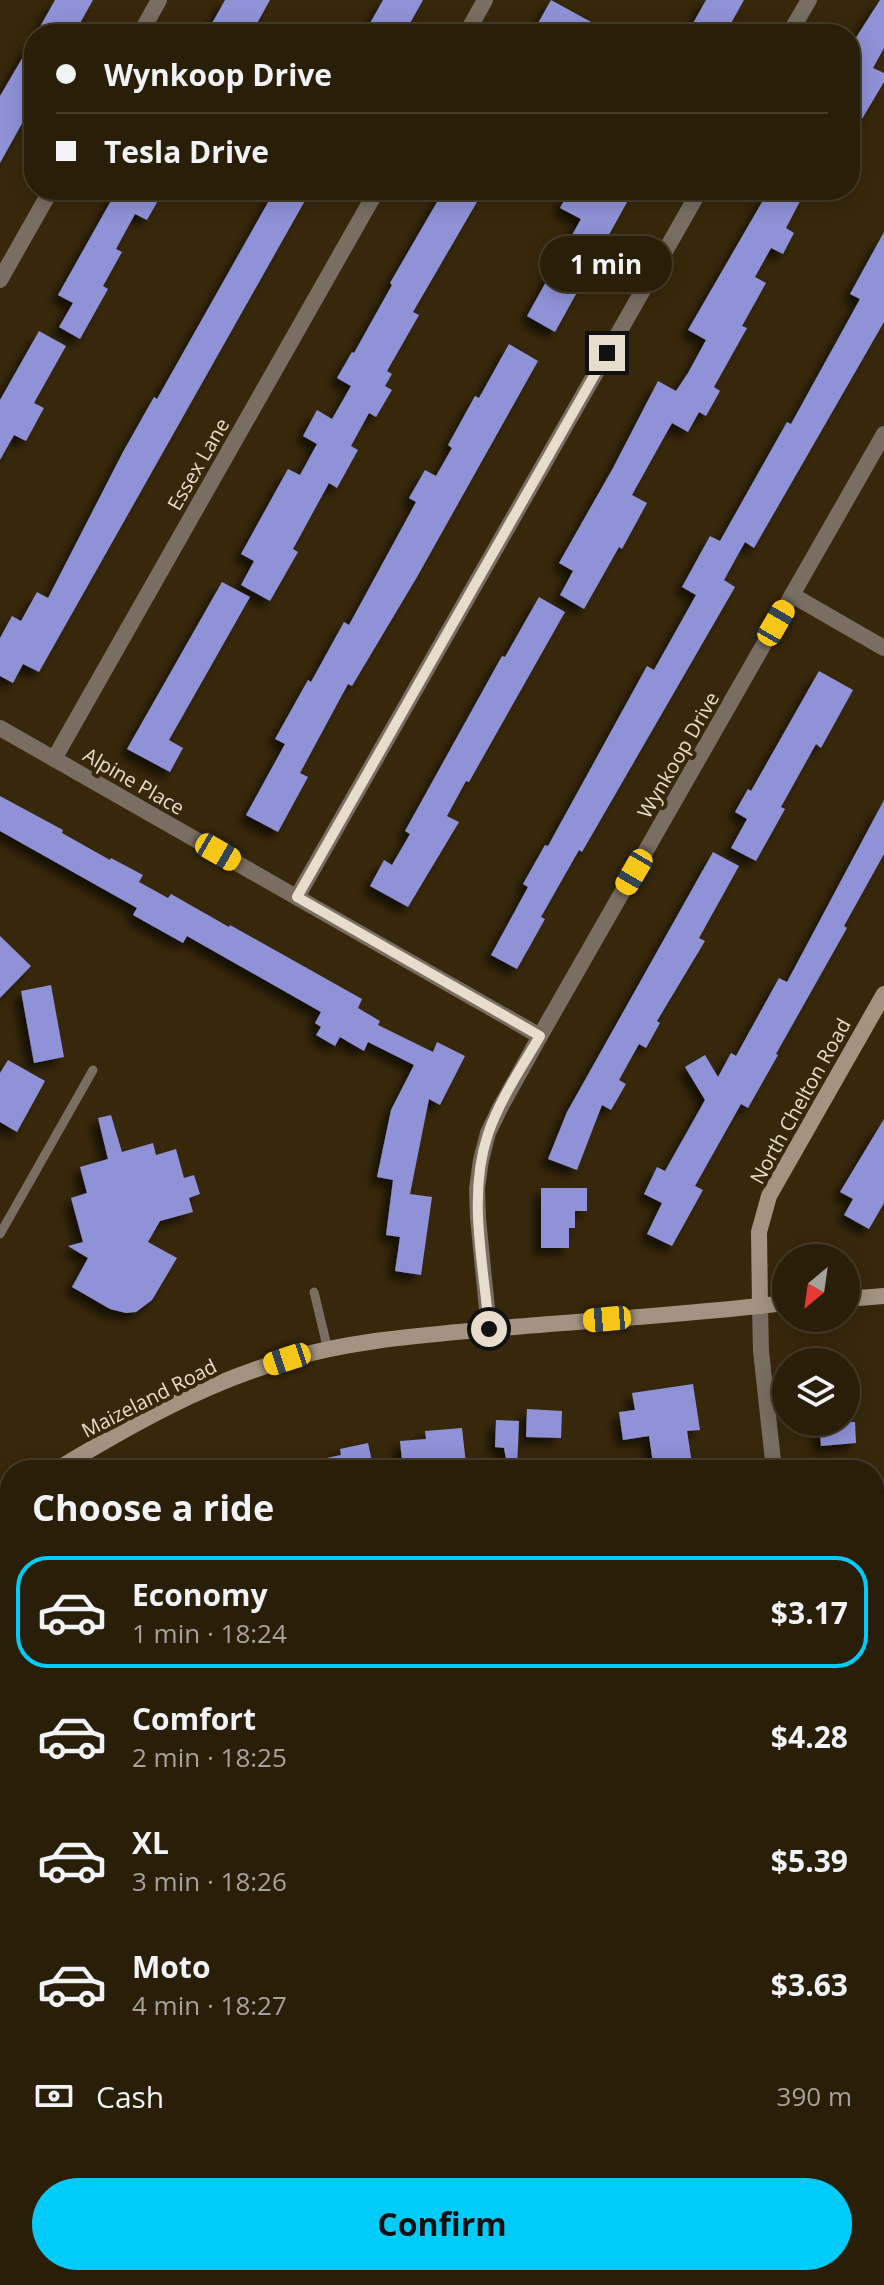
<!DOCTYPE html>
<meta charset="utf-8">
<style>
:root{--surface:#291e08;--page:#312712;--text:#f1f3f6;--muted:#a5a29c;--line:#453c29;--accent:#00cbf9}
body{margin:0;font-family:"Open Sans",sans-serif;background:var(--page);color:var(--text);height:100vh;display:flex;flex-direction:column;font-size:30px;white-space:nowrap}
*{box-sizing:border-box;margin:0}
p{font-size:26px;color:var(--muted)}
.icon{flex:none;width:44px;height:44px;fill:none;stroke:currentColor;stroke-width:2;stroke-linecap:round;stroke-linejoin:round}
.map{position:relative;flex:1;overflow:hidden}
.panel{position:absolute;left:0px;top:1460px;width:884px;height:826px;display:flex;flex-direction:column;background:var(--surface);border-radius:32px 32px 0 0;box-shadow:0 4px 20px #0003,0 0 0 2px var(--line)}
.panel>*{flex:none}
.banner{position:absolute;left:24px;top:24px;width:836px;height:176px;border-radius:32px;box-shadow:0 4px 20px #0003,0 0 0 2px var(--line);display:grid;align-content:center;height:176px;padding:0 32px;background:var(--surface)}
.needle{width:52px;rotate:209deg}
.controls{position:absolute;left:772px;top:1244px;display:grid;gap:16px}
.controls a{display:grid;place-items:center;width:88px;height:88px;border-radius:50%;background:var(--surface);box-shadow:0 4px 20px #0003,0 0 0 2px var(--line);font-size:40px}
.end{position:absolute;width:36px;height:36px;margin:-18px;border:10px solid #e7ddcd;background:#111;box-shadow:0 0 0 4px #111}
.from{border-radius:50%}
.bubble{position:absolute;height:56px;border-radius:28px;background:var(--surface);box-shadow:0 4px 20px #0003,0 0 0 2px var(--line);font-size:26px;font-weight:700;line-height:56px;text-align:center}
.car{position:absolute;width:24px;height:48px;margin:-24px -12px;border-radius:10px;box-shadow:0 0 6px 2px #0007;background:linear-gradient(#f5c518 24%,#345 0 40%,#f5c518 0 76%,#345 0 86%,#f5c518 0)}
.banner b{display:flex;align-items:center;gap:28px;height:76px;font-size:30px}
.banner b+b{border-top:2px solid var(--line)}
.banner i{width:20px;height:20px;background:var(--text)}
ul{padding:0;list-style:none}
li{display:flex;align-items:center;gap:24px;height:112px;margin:0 16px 12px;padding:0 16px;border:4px solid transparent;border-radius:32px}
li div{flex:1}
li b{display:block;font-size:30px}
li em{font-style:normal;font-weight:700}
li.selected{border-color:var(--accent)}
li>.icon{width:72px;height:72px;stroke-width:1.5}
h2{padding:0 32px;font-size:36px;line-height:96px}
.pay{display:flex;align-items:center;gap:20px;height:88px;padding:0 32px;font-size:30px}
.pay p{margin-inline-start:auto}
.cta{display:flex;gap:16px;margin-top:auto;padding:16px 32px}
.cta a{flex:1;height:92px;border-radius:48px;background:var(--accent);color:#111;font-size:32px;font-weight:700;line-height:92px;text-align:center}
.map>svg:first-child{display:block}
</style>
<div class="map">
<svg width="884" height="2285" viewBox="0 0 884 2285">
<defs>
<filter id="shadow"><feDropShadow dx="-7" dy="7" stdDeviation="4" flood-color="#0009"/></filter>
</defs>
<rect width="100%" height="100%" fill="#37280b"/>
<polygon fill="#205426" points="0,1696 10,1702 10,2276 253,2276 248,2285 0,2285"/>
<g fill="#8f92d7" filter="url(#shadow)">
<polygon points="55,0 93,0 74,34 36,34"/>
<polygon points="225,0 270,0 251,34 206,34"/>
<polygon points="383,0 423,0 404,34 364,34"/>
<polygon points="551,0 613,34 532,34"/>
<polygon points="706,0 744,0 725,34 687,34"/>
<polygon points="880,0 884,0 884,48 873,68 884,73 884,82 850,139 850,47"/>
<polygon points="34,38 34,102 0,163 0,96"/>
<polygon points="117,190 147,190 160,197 147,220 135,214 116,249 122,252 103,286 108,289 80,339 59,327 73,303 58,295"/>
<polygon points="275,190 311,190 39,672 23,664 13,683 0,676 0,638 12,616 21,621 37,592 48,598 123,452 154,397 157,399"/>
<polygon points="444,190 471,190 481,195 413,312 419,315 387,371 392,374 385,386 392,390 376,417 369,413 351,446 358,450 337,488 329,483 293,549 298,552 270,601 241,585 254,561 241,554 288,469 300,475 317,444 303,436 317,410 332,419 351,386 337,378 352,352 354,353 392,285 390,283"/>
<polygon points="570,190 622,190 631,195 555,332 527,316 581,219 560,208"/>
<polygon points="769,190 806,190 786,228 794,233 783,254 771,248 755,277 766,283 742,326 747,328 714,387 720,391 706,416 699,412 688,432 672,423 632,495 647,503 622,549 619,547 584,609 560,595 573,571 559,563 613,468 658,381 676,391 688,373 706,340 688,330"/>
<polygon points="884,232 884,322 754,548 745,542 724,580 735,587 582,852 579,850 541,917 545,919 517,969 491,955 528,887 523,884 545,845 548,846 647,666 654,670 696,595 682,587 710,536 720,541 787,422 791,424 860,299 850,294"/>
<polygon points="39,331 66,346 34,403 44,408 26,441 14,435 0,460 0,400"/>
<polygon points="509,344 538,361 417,577 352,686 348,684 300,773 308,777 278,832 246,815 285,744 275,739 308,680 311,682 344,622 349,625 416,502 409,498 425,470 436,476 452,448 448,445 475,396 479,398"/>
<polygon points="222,582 250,597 169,740 183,748 170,772 127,749"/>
<polygon points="539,597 565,612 469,782 466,781 447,816 459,822 408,907 370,886 384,860 392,865 410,834 405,831 502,656 505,657"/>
<polygon points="819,671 853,690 821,748 816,744 781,807 785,809 756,861 731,848 747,819 735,812 748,789 751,791"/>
<polygon points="0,796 63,830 62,833 110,860 111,858 143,875 139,882 168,898 171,894 229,927 230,925 362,999 358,1008 380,1021 378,1025 433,1052 437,1042 465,1056 440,1105 429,1099 410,1194 432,1197 421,1275 395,1271 400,1237 386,1235 393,1180 377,1177 391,1110 414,1065 368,1042 364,1051 340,1037 335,1046 316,1035 321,1027 315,1023 321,1012 187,936 183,943 133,915 137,908 0,831"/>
<polygon points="884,800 884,854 844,926 847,928 776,1054 778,1055 748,1108 741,1104 695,1186 703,1190 672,1246 647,1234 662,1203 644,1194 657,1167 665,1171 705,1100 685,1067 705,1055 718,1077 731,1053 736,1056 779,978 787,982"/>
<polygon points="713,852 739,866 699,938 705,941 657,1021 660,1023 646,1048 639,1044 619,1080 626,1084 611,1110 602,1105 577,1170 548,1159 567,1112"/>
<polygon points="0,936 31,966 0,998"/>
<polygon points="51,985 64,1057 34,1063 21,991"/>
<polygon points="8,1060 45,1081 17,1132 0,1122 0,1073"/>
<polygon points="111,1115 122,1152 153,1143 156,1155 176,1149 184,1178 194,1175 200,1194 189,1198 193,1212 160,1221 148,1242 177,1258 152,1300 136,1312 126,1313 110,1309 72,1287 88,1258 68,1246 83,1242 71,1198 87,1193 80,1167 108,1159 98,1118"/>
<polygon points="884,1119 884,1203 869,1229 844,1215 853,1199 840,1192"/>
<polygon points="541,1188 587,1188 587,1211 575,1211 575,1228 569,1228 569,1248 541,1248"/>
<polygon points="693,1384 700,1430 687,1431 693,1470 654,1470 649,1436 623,1440 619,1412 635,1410 632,1393"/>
<polygon points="527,1409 562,1411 561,1438 526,1437"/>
<polygon points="496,1420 519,1421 517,1470 508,1470 504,1448 495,1447"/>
<polygon points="819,1422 855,1422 856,1443 821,1446"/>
<polygon points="462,1428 466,1464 403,1470 400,1441 426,1439 425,1431"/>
<polygon points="368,1443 374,1470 308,1470 308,1462 341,1455 340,1449"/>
</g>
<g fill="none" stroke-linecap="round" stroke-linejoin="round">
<g stroke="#786e62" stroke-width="9">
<polyline points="0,1234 93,1070"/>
<polyline points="314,1292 328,1350"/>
<polyline points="874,1673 884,1670"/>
</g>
<g stroke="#786e62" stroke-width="16">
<polyline points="140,34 159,0"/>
<polyline points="466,34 485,0"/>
<polyline points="789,34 809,0"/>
<polyline points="0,280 51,190"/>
<polyline points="792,595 884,648"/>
<polyline points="0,728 540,1036"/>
<polyline points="54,759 377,190"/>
<polyline points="297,897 700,190"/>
<polyline points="489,1329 478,1218 477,1189 481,1160 488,1133 500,1108 540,1036 884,434"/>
</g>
<g stroke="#786e62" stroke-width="16">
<polyline points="760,1306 761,1351 774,1470"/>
<polyline points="874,1849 884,1875"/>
</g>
<g stroke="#a39481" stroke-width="16">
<polyline points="846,1299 884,1296"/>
<polyline points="760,1306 759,1232 769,1196 884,994"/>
<path d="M56,1470C129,1426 202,1384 285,1360C355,1339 429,1335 501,1328C596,1320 691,1314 786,1303"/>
<polyline points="0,1500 10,1495"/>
</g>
</g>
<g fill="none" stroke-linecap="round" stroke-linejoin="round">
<path stroke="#e7ddcd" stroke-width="10" d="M489,1329C484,1265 467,1196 488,1134C500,1099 522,1067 540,1036L297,897L607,353"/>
</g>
<g text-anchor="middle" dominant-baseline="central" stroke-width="8" stroke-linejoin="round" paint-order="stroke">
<g font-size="20" fill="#e7ddcd" stroke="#37280b">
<text transform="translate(198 464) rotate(-60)">Essex Lane</text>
<text transform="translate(678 755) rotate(-60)">Wynkoop Drive</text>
<text transform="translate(134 781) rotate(30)">Alpine Place</text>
<text transform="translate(800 1101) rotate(-61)">North Chelton Road</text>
<text transform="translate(149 1398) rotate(-27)">Maizeland Road</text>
</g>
</g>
</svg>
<div class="controls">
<a><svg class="needle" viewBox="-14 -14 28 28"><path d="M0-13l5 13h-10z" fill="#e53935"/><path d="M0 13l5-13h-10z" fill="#a5a29c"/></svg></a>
<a><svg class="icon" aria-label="layers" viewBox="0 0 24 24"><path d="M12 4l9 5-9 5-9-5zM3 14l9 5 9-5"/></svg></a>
</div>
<i class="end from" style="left:489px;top:1329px"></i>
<i class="end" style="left:607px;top:353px"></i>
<div class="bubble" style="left:540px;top:236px;width:132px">1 min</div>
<i class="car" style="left:776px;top:623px;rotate:30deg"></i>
<i class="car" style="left:218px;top:852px;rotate:120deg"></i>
<i class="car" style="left:634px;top:872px;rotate:210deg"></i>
<i class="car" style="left:607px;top:1319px;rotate:265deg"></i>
<i class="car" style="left:287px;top:1359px;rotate:252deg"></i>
<div class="banner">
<b><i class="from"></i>Wynkoop Drive</b>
<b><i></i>Tesla Drive</b>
</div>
<section class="panel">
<h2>Choose a ride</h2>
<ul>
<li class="selected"><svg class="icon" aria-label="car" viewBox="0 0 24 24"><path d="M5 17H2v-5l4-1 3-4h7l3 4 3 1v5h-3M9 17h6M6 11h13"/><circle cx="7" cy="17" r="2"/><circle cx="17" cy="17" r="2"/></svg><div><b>Economy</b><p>1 min · 18:24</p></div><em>$3.17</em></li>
<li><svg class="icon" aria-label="car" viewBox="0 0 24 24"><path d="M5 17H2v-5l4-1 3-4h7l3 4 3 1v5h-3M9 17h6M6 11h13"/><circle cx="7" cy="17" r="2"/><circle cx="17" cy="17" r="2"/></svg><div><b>Comfort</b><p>2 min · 18:25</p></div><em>$4.28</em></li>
<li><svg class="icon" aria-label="car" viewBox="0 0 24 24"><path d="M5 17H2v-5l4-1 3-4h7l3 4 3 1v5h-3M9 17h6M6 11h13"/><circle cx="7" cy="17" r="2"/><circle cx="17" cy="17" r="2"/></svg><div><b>XL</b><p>3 min · 18:26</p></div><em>$5.39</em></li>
<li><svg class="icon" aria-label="car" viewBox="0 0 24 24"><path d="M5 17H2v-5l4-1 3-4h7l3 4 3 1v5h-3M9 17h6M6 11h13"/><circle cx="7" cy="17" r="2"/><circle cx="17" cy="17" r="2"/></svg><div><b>Moto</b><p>4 min · 18:27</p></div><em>$3.63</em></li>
</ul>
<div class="pay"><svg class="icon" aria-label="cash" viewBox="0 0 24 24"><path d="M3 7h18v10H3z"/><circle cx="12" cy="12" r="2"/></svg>Cash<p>390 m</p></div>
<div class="cta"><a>Confirm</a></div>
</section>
</div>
